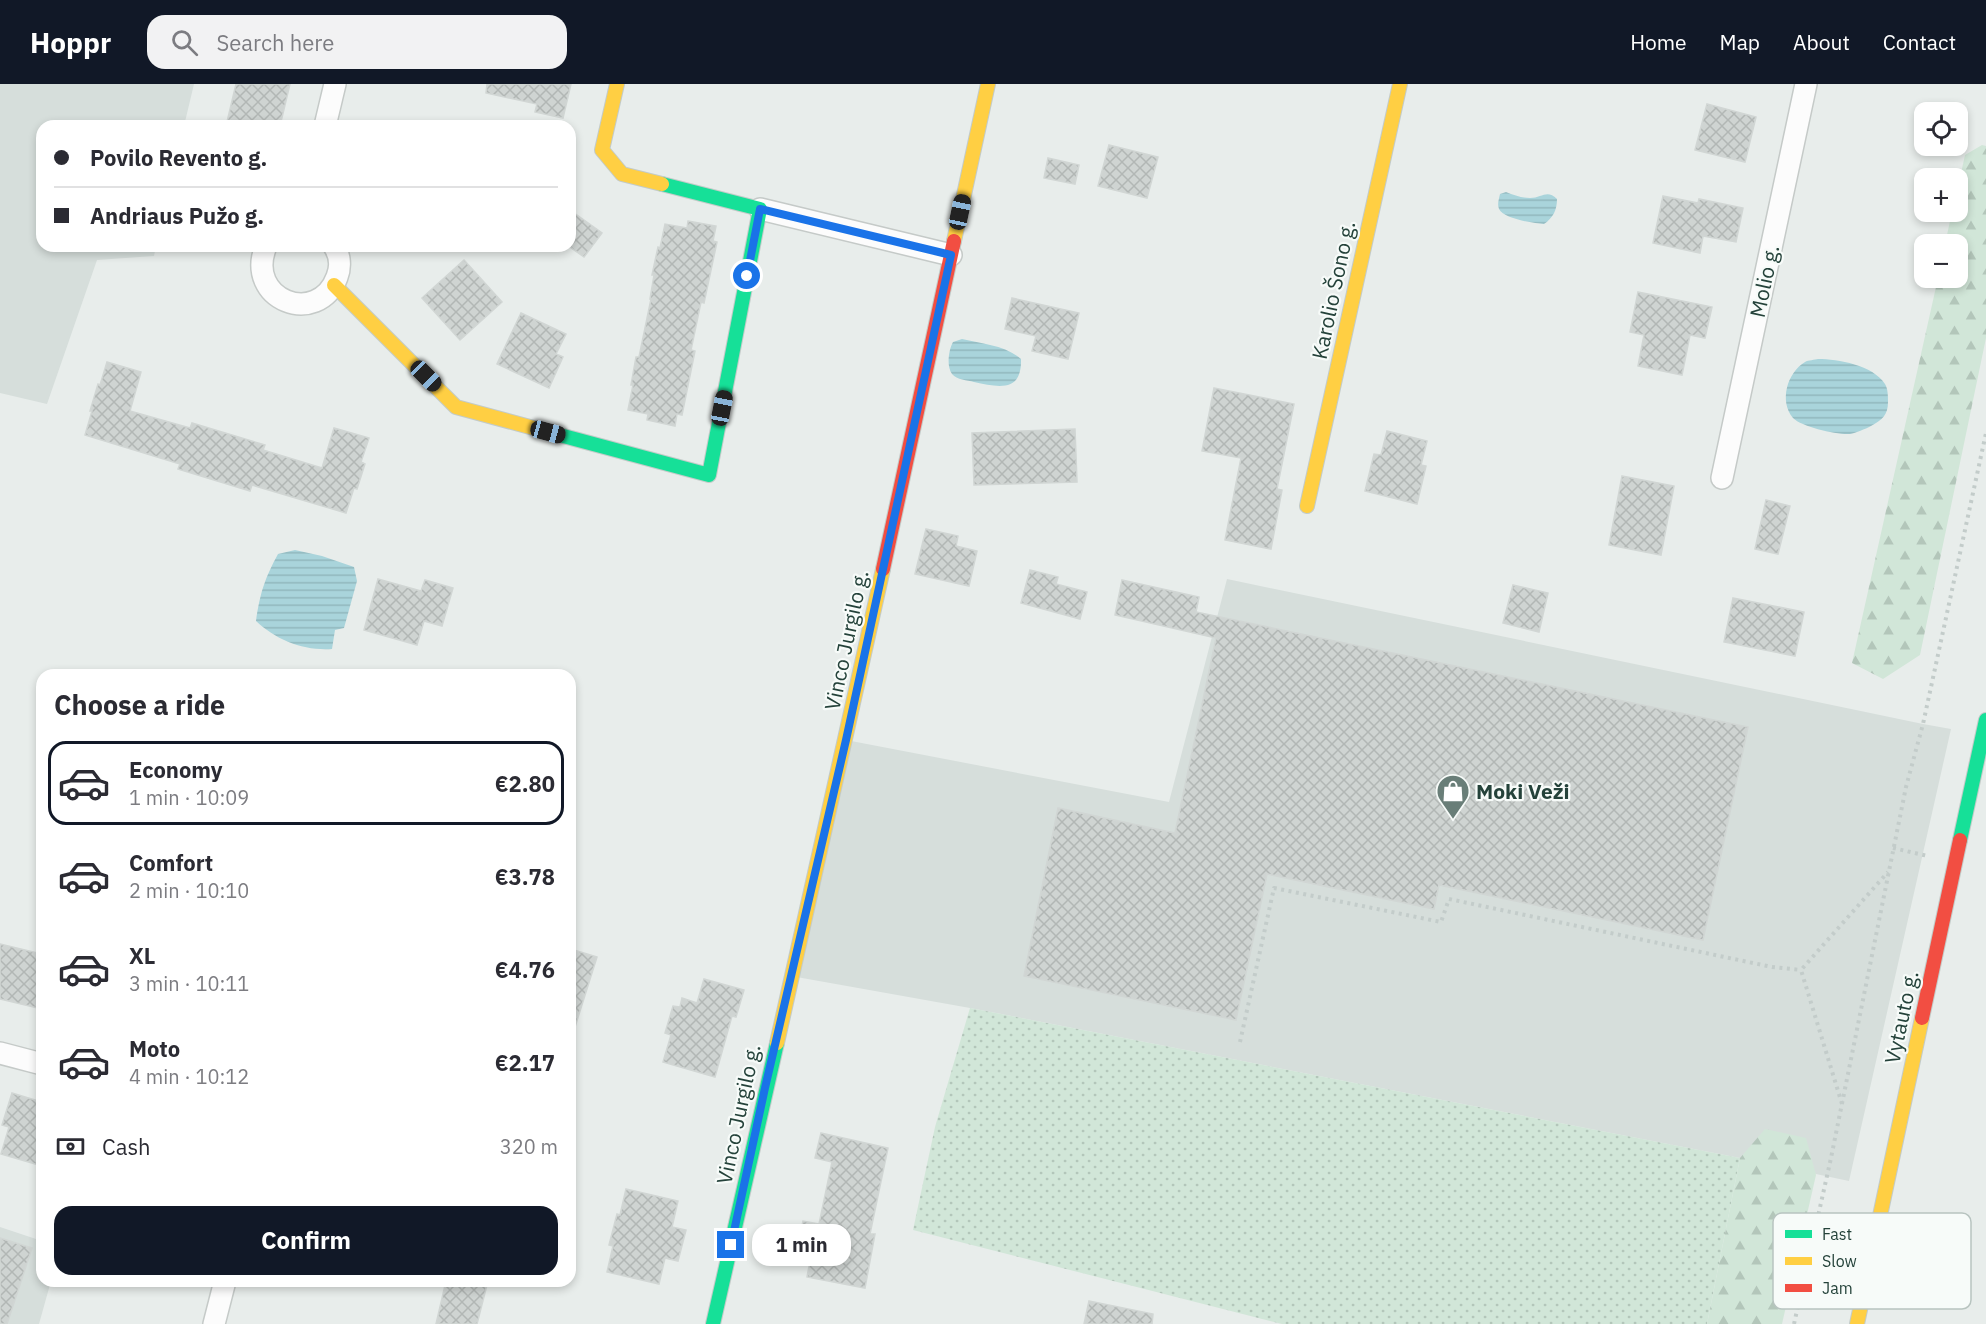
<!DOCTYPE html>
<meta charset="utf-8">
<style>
:root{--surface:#fff;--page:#f2f2f3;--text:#2b2b33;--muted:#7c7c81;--line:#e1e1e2;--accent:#111827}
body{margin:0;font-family:"IBM Plex Sans",sans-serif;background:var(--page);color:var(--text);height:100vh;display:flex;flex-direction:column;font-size:22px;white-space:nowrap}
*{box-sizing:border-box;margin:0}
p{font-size:20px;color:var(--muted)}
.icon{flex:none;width:33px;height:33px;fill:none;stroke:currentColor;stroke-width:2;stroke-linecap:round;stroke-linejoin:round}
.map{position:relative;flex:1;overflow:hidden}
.panel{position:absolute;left:36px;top:585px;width:540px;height:618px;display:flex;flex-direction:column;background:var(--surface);border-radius:18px;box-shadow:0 3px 9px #0003}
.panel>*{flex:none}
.hud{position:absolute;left:36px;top:36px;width:540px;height:132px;border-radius:18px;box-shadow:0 3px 9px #0003;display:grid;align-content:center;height:132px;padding:0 18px;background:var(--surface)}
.buttons{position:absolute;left:1914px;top:18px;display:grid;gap:12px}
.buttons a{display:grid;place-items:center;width:54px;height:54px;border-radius:12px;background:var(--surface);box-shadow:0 3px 9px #0003;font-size:30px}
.end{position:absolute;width:27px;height:27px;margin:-14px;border:8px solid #1a73e8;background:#fff;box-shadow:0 0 0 3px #fff}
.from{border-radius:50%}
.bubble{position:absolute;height:42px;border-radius:18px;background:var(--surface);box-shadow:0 3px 9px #0003;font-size:20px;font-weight:800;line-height:42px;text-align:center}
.car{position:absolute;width:18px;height:36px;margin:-18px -9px;border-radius:8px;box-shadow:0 0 4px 2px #0007;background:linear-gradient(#222 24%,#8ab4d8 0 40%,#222 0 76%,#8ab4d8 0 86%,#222 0)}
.hud b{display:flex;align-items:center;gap:21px;height:57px;font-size:22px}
.hud b+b{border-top:2px solid var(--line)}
.hud i{width:15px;height:15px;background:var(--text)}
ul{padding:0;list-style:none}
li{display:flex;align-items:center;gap:18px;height:84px;margin:0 12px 9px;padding:0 6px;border:3px solid transparent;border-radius:18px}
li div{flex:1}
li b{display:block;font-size:22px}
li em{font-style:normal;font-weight:800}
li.selected{border-color:var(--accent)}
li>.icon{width:54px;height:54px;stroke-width:1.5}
h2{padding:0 18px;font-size:27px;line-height:72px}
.pay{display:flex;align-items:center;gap:15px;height:66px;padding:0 18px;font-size:22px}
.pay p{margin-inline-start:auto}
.button{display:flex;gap:12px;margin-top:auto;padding:12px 18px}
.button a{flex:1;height:69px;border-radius:18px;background:var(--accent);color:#fff;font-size:24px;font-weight:800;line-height:69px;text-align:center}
header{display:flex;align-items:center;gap:36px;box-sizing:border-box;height:84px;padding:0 30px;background:var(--accent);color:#fff}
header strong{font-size:28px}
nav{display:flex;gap:33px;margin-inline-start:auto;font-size:21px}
.search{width:420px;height:54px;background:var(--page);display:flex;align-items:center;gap:15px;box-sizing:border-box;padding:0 21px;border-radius:18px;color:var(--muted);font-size:22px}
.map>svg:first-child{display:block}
</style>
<header>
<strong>Hoppr</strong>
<div class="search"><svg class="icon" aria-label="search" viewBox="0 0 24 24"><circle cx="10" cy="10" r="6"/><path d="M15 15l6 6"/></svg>Search here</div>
<nav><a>Home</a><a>Map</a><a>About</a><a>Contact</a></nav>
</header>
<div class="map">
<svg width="1986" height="1240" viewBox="0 0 1986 1240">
<defs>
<pattern id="grass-dots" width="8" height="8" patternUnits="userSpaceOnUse" patternTransform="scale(1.5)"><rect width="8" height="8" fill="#d1e6d8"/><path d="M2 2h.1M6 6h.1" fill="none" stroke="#b3c6ba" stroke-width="1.8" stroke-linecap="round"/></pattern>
<pattern id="forest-firs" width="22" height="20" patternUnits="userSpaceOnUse" patternTransform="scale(1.5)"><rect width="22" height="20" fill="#d1e6d8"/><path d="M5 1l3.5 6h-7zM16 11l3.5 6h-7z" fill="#b3c6ba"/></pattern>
<pattern id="water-rules" width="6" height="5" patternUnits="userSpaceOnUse" patternTransform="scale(1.5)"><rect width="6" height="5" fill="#a9d4db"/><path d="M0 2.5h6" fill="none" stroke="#91b7bd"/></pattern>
<pattern id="building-cross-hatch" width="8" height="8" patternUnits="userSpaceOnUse" patternTransform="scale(1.5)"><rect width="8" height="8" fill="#cfd4d2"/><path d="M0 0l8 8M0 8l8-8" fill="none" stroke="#b2b7b5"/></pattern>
</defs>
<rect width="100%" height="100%" fill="#e8edeb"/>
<g fill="#d6dedb">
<polygon points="0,0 194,0 184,42 42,42 42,162 156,162 154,172 97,176 47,320 0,309"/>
<polygon points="1227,495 1923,640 1951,645 1849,1097 1740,1074 970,924 791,892 846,656 1169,718"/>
<polygon points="0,1143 42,1157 42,1197 51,1197 39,1240 0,1240"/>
</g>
<polygon fill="url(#grass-dots)" points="970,924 1740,1074 1707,1240 1282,1240 913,1146 935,1043"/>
<g fill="url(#forest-firs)">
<polygon points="1982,61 1986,62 1986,254 1920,571 1883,595 1852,579 1938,194 1958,194 1958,160 1945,160 1952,128 1958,128 1958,103 1965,71"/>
<polygon points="1765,1045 1806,1054 1816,1091 1782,1240 1707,1240 1740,1074"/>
</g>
<g fill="url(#water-rules)">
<path d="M1506,108C1514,111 1521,114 1530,114C1542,114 1547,105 1557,115C1557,126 1553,134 1544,140C1533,139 1504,135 1499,125C1497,120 1499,115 1500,110Z"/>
<path d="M962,255C982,260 1005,261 1021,275C1022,309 998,303 974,298C967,296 957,296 952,290C946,282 949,265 953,258Z"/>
<path d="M1818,275C1838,275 1873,281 1885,300C1888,305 1888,312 1888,318C1888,331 1882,336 1871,342C1865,345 1856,349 1850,350C1837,351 1802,343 1793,334C1779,317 1787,289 1805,278C1808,276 1815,276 1818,275Z"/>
<path d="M295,466L322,472L354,483L357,497L344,544L335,546L332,565C304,567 276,556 256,537C260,509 265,494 278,470Z"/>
</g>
<g fill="url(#building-cross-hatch)" stroke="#d1d6d4" stroke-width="1.5">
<polygon points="236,0 290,0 280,42 226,42"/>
<polygon points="487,0 571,0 563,34 535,28 537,20 486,9"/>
<polygon points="1707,20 1756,33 1745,78 1695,66"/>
<polygon points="1109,61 1158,73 1147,114 1098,102"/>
<polygon points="1048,74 1079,81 1075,100 1044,94"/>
<polygon points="1663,112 1698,119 1699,115 1743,124 1736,158 1703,152 1700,169 1653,159"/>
<polygon points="570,126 602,149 584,173 570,163"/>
<polygon points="688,137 716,142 713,157 717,158 704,219 701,218 691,266 695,267 682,331 677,330 675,342 647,336 648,330 628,326 633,301 631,301 636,273 639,273 651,215 650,215 654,191 652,191 658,163 660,164 665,140 687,144"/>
<polygon points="464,176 502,218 460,256 422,214"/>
<polygon points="1638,208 1712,223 1705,254 1690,251 1682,291 1638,282 1644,251 1630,248"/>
<polygon points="1012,214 1079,229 1068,275 1032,267 1036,252 1005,245"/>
<polygon points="521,229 566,250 556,270 563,273 549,304 497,280"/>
<polygon points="107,278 141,288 130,327 190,344 192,339 265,361 263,366 322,384 334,344 369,354 361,378 365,380 357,405 354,404 346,429 252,401 250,407 178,385 180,380 85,351 92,327 90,327 98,300 100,301"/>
<polygon points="1214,304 1294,320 1277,405 1282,406 1271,465 1225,456 1241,374 1202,367"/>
<polygon points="1075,345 1077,398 974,401 972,349"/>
<polygon points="1387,347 1427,357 1421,381 1426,382 1417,420 1365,407 1374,370 1381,371"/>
<polygon points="1622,392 1674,402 1661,471 1609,461"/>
<polygon points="1766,416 1790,422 1778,470 1755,465"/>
<polygon points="926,445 958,452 956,462 977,467 969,502 915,490"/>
<polygon points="1030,486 1058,493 1056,500 1087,508 1080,535 1021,519"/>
<polygon points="378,495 421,507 425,496 453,504 442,542 424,537 417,561 364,546"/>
<polygon points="1122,496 1199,513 1196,528 1748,643 1703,856 1439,801 1434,825 1267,790 1236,936 1024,892 1058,724 1175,749 1216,554 1115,531"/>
<polygon points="1513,501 1548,509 1539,548 1503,539"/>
<polygon points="1733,514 1804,528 1795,572 1724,558"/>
<polygon points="0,860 42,870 42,925 0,915"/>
<polygon points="574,866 597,873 575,943 570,943 570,881"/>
<polygon points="704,895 744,906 736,933 732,932 715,993 663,978 671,951 665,949 673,922 680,923 682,914 697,919"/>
<polygon points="12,1009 42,1018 42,1082 1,1070 9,1043 2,1041"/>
<polygon points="821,1049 888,1064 870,1150 875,1150 865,1204 807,1193 813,1161 798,1159 803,1137 819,1140 832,1078 815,1074"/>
<polygon points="626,1105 678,1117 672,1143 686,1146 678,1177 665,1174 659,1200 607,1188 613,1162 609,1161 617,1130 620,1131"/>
<polygon points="0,1154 32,1164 7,1240 0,1240"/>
<polygon points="446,1197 488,1197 477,1240 436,1240"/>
<polygon points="1089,1217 1153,1230 1152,1240 1084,1240"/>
</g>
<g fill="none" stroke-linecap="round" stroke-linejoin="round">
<g stroke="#c5cac8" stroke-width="24">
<g id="street">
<polyline points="325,42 335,0"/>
<polyline points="760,125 951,171"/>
<path d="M266,162C244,216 318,244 337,193C341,183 340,171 334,162"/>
<polyline points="1722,394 1806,0"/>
<polyline points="0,969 42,980"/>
<polyline points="214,1240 225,1197"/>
</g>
</g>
<g stroke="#c3cbc8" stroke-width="16">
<g id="fast">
<polyline points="541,346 709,391 760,125 662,100"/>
<polyline points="1960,756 1986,636"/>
<polyline points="713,1240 777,959"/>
</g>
</g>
<g stroke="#c3cbc8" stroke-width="16">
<g id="slow">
<polyline points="617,0 602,66 622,90 662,100"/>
<polyline points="954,157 988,0"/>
<polyline points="334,201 456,323 541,346"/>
<polyline points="1307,422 1400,0"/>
<polyline points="777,959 883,485"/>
<polyline points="1857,1240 1922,934"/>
</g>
</g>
<g stroke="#c3cbc8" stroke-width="16">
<g id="jam">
<polyline points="883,485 954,157"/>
<polyline points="1922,934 1960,756"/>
</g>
</g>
<g stroke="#c3ccca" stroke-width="4" stroke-dasharray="3 4.5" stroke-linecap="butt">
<polyline points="1893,764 1928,772"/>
<polyline points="1240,958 1274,804 1441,838 1449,815 1772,883 1801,886"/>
<polyline points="1842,1020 1801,886 1888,788"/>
<polyline points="1794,1240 1831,1074 1906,703 1923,640 1986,349"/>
</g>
<use href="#street" stroke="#fcfcfc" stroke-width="21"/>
<use href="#fast" stroke="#16e098" stroke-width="14"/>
<use href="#slow" stroke="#ffcf43" stroke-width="14"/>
<use href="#jam" stroke="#f24e42" stroke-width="14"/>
</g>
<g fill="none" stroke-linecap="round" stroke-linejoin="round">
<polyline stroke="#1a73e8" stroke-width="8" points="731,1161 765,1004 846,656 951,171 760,125 747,192"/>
</g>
<defs>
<g id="shop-pin" transform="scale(1.725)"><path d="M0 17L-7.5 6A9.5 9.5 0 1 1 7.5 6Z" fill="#697e78" stroke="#f7fbf9"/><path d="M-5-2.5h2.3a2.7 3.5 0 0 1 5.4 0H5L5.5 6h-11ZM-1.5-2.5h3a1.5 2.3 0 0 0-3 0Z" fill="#fff"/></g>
</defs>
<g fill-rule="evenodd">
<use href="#shop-pin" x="1453" y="707"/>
</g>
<g text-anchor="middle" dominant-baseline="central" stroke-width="4.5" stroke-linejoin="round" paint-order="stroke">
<g font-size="21" fill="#24423a" stroke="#f7fbf9">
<text transform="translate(1764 197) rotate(-78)">Molio g.</text>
<text transform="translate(1333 206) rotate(-78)">Karolio Šono g.</text>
<text transform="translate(846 556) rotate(-78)">Vinco Jurgilo g.</text>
<text transform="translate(1901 933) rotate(-78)">Vytauto g.</text>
<text transform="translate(738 1030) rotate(-78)">Vinco Jurgilo g.</text>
</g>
<g font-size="21" font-weight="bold" fill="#24423a" stroke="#f7fbf9" text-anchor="start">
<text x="1476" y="707">Moki Veži</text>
</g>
</g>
<rect x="1773" y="1129" width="198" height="96" rx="9" fill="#f7fbf9" stroke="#b8c4c0" stroke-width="1.5"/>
<rect x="1785" y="1146" width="27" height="8" fill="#16e098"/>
<rect x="1785" y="1173" width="27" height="8" fill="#ffcf43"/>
<rect x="1785" y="1200" width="27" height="8" fill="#f24e42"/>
<g font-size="16" fill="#24423a">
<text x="1822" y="1156">Fast</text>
<text x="1822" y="1183">Slow</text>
<text x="1822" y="1210">Jam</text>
</g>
</svg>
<div class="buttons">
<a><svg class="icon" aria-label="locate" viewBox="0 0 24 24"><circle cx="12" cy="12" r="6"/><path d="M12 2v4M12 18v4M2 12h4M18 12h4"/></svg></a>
<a>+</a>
<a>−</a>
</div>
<i class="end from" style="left:747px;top:192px"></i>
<i class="end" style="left:731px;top:1161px"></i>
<div class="bubble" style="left:752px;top:1140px;width:99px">1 min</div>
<i class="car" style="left:960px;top:128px;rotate:12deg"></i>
<i class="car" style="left:426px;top:292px;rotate:135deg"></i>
<i class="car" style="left:722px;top:324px;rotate:11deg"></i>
<i class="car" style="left:548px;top:348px;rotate:105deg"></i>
<div class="hud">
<b><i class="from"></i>Povilo Revento g.</b>
<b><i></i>Andriaus Pužo g.</b>
</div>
<section class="panel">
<h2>Choose a ride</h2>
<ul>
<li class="selected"><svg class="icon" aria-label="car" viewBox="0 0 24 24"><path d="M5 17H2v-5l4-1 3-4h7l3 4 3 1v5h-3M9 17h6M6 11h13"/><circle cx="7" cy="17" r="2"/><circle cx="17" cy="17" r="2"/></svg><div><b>Economy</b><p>1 min · 10:09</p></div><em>€2.80</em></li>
<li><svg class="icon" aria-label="car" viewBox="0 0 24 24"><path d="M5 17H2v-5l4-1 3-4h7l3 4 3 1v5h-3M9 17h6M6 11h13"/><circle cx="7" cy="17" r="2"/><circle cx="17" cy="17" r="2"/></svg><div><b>Comfort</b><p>2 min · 10:10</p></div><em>€3.78</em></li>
<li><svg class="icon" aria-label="car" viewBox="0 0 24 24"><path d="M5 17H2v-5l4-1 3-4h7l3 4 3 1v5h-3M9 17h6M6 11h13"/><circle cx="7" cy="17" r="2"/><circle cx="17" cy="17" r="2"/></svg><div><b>XL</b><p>3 min · 10:11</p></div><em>€4.76</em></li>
<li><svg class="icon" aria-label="car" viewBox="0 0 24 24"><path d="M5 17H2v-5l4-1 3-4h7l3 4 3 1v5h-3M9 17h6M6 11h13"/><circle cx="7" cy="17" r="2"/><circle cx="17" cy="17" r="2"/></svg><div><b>Moto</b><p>4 min · 10:12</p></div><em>€2.17</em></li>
</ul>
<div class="pay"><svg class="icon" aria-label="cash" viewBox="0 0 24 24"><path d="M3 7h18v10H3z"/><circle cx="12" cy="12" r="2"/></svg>Cash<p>320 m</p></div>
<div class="button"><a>Confirm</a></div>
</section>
</div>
